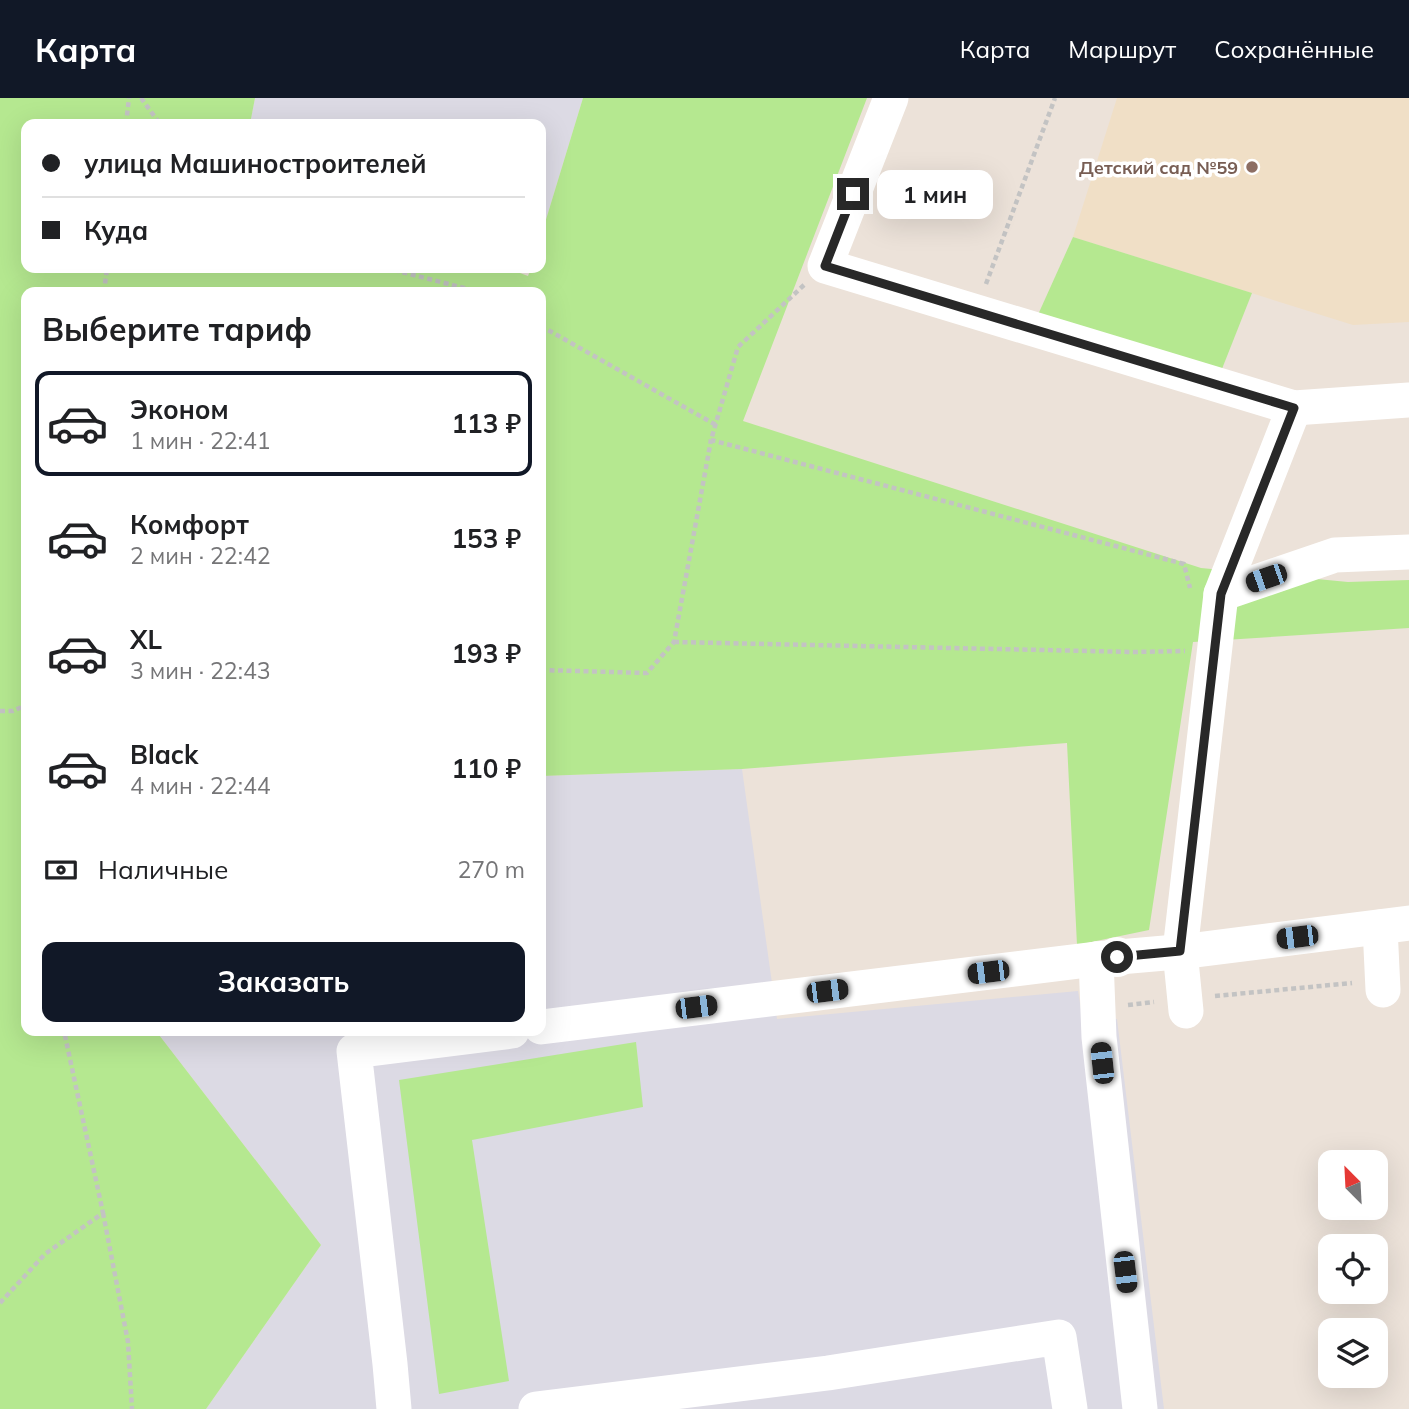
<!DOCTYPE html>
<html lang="ru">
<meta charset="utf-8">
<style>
:root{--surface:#fff;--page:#f2f2f2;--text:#202124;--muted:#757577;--line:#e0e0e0;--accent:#111827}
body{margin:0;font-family:Mulish,sans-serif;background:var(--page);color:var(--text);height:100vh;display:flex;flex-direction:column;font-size:26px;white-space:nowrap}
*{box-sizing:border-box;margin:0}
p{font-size:23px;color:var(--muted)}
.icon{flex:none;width:38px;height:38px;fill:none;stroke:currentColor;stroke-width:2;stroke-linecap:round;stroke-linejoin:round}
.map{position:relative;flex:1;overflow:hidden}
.drawer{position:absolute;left:21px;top:189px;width:525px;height:749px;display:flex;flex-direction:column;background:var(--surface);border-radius:14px;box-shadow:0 7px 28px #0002}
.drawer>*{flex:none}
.hud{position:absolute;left:21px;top:21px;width:525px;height:154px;border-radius:14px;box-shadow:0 7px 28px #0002;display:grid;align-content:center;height:154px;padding:0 21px;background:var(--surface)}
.needle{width:46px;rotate:336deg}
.fabs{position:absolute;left:1318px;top:1052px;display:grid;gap:14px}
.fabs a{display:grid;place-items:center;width:70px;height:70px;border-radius:14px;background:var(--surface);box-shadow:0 7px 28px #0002;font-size:35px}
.end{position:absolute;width:32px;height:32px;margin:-16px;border:9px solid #282828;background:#fff;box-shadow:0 0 0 4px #fff}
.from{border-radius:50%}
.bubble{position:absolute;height:49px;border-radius:14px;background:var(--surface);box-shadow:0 7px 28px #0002;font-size:23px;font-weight:700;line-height:49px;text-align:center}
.car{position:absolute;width:21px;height:42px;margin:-21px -10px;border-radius:9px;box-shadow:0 0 5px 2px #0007;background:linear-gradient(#222 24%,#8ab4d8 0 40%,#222 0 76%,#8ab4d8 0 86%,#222 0)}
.hud b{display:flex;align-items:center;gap:24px;height:66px;font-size:26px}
.hud b+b{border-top:2px solid var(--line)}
.hud i{width:18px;height:18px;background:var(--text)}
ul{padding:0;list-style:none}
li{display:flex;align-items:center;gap:21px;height:105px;margin:0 14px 10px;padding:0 7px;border:4px solid transparent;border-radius:14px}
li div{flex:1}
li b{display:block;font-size:26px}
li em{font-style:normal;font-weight:700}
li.active{border-color:var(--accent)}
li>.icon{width:63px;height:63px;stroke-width:1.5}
h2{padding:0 21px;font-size:32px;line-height:84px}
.pay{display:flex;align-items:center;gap:18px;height:77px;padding:0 21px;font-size:26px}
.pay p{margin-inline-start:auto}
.primary-button{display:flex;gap:14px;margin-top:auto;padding:14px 21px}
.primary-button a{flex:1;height:80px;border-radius:14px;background:var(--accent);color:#fff;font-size:28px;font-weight:700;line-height:80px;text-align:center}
header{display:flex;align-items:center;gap:42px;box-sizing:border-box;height:98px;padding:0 35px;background:var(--accent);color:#fff}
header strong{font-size:33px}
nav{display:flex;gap:38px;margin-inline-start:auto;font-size:24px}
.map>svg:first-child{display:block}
</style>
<header>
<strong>Карта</strong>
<nav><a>Карта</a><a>Маршрут</a><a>Сохранённые</a></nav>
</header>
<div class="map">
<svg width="1409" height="1311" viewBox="0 0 1409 1311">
<rect width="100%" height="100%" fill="#ece2d9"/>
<g fill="#dcdae4">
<polygon points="255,0 583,0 541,138 541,26 250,26"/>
<polygon points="742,671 777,921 1078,893 1083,923 1117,921 1164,1311 206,1311 321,1147 156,933 541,933 541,678"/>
</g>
<polygon fill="#f0dfc6" points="1117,0 1409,0 1409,224 1353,227 1073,139"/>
<g fill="#b5e890">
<polygon points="0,0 255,0 250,26 26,26 26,170 507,170 528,178 531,170 541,170 541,138 583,0 867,0 743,323 1201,470 1348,484 1409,482 1409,530 1193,544 1149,832 1077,847 1067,645 742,671 541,678 541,194 26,194 26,933 156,933 321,1147 206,1311 0,1311"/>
<polygon points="1073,139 1252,195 1216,286 1032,230"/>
<polygon points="636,944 643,1009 472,1042 509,1283 439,1296 399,982"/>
</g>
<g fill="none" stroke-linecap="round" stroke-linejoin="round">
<g stroke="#c3c3c3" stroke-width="4.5" stroke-dasharray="5 3.5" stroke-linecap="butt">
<polyline points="141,0 160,26"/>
<polyline points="126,26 129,0"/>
<polyline points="386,170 480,194"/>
<polyline points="986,186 1055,0"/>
<polyline points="804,187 738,249 711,342 1184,466 1190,490"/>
<polyline points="104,194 107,170"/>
<polyline points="541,228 716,327"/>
<polyline points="674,544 1135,554 1185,553"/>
<polyline points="541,572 647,575 674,544 711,342"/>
<polyline points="0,613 13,613 26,607"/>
<polyline points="1215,898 1352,885"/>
<polyline points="1128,907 1154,904"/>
<polyline points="103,1115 128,1244 132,1311"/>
<polyline points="0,1205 45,1156 103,1115 64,933"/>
</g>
<g stroke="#fff" stroke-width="35">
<polyline points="891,0 825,168 1294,310 1409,302"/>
<polyline points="1221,496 1335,457 1409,454"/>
<polyline points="1380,829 1383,892"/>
<polyline points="1096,861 1099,939 1140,1311"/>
<polyline points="1186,913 1180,853 1221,496 1294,310"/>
<polyline points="541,929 1096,861 1188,853 1409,825"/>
<polyline points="394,1311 390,1266 354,953 512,933"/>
<polyline points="536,1311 828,1275 1059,1239 1070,1311"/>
</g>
</g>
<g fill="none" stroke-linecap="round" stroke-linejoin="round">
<polyline stroke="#282828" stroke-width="9" points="853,96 825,168 1294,310 1221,496 1180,853 1117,859"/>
</g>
<circle fill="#8d6e63" stroke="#fff" stroke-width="2.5" cx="1252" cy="69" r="7"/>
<g text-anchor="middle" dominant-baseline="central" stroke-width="7" stroke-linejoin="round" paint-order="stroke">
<g font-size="18" font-weight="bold" fill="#785e54" stroke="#fff" text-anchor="end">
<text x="1238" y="69">Детский сад №59</text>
</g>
</g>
</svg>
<div class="fabs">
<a><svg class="needle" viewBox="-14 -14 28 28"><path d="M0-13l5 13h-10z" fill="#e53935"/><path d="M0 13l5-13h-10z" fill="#757577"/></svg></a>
<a><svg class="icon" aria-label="locate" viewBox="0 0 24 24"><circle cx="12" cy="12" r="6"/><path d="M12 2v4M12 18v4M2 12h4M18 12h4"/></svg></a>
<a><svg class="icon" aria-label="layers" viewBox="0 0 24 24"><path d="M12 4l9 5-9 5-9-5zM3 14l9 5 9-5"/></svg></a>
</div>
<i class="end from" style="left:1117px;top:859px"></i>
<i class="end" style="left:853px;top:96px"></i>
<div class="bubble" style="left:877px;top:72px;width:116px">1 мин</div>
<i class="car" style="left:1266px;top:480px;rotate:251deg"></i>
<i class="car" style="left:1297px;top:839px;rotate:263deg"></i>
<i class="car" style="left:988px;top:874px;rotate:263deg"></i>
<i class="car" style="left:827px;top:893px;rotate:83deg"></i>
<i class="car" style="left:696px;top:909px;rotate:83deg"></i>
<i class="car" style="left:1102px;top:965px;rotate:354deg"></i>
<i class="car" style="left:1125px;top:1174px;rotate:173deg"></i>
<div class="hud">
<b><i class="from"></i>улица Машиностроителей</b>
<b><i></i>Куда</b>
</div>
<section class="drawer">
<h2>Выберите тариф</h2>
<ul>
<li class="active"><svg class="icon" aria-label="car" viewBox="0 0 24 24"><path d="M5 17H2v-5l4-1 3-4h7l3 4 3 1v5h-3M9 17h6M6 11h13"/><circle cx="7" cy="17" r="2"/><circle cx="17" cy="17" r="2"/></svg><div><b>Эконом</b><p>1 мин · 22:41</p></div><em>113 ₽</em></li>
<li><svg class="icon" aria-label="car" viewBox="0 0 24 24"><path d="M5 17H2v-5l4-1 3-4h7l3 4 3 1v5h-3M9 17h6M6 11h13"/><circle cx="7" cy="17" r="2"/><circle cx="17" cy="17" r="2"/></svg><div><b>Комфорт</b><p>2 мин · 22:42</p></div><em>153 ₽</em></li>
<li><svg class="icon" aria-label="car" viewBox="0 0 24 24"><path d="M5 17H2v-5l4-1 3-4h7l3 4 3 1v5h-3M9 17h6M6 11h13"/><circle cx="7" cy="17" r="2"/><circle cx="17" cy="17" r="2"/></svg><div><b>XL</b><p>3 мин · 22:43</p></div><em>193 ₽</em></li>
<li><svg class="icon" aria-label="car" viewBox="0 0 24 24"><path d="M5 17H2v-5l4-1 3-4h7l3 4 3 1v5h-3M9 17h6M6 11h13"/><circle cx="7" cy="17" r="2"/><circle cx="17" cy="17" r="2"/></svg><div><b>Black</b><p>4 мин · 22:44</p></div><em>110 ₽</em></li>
</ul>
<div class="pay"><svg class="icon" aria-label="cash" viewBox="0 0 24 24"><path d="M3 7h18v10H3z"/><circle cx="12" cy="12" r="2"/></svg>Наличные<p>270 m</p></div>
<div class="primary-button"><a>Заказать</a></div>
</section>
</div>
